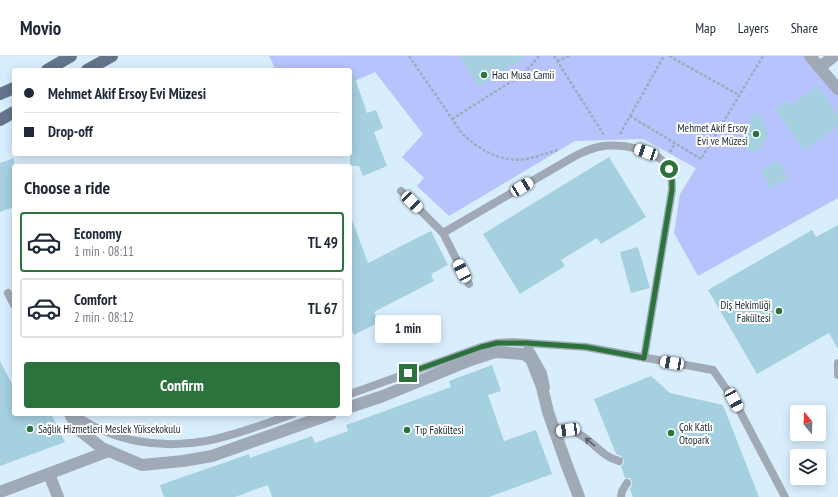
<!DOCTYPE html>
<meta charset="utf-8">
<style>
:root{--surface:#fff;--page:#f6f6f7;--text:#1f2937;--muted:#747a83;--line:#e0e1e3;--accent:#2c723d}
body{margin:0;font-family:"PT Sans Narrow",sans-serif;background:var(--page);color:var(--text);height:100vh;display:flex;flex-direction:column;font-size:15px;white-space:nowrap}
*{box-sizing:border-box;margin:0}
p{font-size:13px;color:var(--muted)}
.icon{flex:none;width:22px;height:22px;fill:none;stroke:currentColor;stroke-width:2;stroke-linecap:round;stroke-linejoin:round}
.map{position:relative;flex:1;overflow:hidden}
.drawer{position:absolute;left:12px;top:108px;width:340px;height:252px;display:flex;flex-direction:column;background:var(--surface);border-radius:4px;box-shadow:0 2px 10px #0003}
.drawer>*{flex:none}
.top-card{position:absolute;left:12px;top:12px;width:340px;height:88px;border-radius:4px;box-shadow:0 2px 10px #0003;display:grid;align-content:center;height:88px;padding:0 12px;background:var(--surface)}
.needle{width:26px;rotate:341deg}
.controls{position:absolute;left:790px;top:349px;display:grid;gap:8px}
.controls a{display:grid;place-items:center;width:36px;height:36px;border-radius:4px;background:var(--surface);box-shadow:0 2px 10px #0003;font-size:20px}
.end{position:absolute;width:18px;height:18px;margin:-9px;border:5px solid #2c723d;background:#fff;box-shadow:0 0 0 2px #fff}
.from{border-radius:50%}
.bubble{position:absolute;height:28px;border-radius:4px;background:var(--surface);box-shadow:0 2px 10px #0003;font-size:13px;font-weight:700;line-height:28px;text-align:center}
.car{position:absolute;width:12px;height:24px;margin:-12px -6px;border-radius:5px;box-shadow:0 0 3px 1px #0007;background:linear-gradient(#fff 24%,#345 0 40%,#fff 0 76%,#345 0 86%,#fff 0)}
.top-card b{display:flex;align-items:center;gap:14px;height:38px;font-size:15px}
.top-card b+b{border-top:1px solid var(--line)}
.top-card i{width:10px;height:10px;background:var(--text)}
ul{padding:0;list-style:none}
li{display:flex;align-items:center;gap:12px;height:60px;margin:0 8px 6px;padding:0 4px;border:2px solid var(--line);border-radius:4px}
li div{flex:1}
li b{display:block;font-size:15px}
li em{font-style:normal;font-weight:700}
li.selected{border-color:var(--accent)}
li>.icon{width:36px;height:36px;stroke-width:1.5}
h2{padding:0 12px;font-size:18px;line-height:48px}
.action{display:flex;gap:8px;margin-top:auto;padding:8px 12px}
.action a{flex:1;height:46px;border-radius:4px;background:var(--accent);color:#fff;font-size:16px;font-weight:700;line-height:46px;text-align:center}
header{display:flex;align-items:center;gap:24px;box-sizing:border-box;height:56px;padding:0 20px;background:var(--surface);border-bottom:1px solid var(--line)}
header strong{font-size:19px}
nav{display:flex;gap:22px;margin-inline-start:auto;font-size:14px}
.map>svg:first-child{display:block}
</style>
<header>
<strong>Movio</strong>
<nav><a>Map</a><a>Layers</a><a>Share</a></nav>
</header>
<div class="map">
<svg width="838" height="441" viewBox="0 0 838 441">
<rect width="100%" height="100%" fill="#d9eefd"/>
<polygon fill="#b7c3fc" points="269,0 810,0 838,33 838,142 698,220 674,177 680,138 696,112 643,83 575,85 449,160 417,130 424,122 402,101 423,78 375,16 350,27 350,14 276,14"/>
<g fill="#a5d0df">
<polygon points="459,0 526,0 479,31"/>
<polygon points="350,14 352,14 367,57 376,54 383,72 374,76 387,110 363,120 359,110 350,110"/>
<polygon points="818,30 838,60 838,71 804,94 775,53 787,44 790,49"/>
<polygon points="757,54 768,80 756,98 737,86"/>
<polygon points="609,101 646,161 601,188 597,182 561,204 565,210 520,238 483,178"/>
<polygon points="14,102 14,151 0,156 0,107"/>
<polygon points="780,105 788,123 770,132 761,113"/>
<polygon points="351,161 368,207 431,175 448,209 431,218 434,225 374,256 379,266 354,279 350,271 350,162"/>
<polygon points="838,169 838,293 829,277 757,318 708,234 812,174 816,181"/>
<polygon points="638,191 650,232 631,237 620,196"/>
<polygon points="0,305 14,332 14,358 51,358 65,386 0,410"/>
<polygon points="492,309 501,335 488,339 504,385 536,374 552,418 489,441 272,441 268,429 235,441 164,441 160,429 249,398 250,402 312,380 315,387 348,375 346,369 451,331 449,325"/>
<polygon points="651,320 670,337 723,349 759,441 633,441 630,433 632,428 632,425 630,422 625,422 621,410 624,407 624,404 621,400 616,398 594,343"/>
</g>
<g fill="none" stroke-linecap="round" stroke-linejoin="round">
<g stroke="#9badbb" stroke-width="2.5" stroke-dasharray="3 2" stroke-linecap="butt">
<path d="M409,0L461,76C477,93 501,107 526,103C538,101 548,96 559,94"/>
<polyline points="554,0 604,79"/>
<polyline points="669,0 739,39"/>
<polyline points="557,5 570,0"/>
<polyline points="630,60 701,103 763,0"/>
<polyline points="452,63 517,22 529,12 539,0"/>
<polyline points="620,78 664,0"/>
<polyline points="670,96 675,87"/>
</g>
<g stroke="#a0aab7" stroke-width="8">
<path d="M401,135L443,177L575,100C583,96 590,93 598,91C619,87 658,92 669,113C672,120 672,127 672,134L644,302"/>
<polyline points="443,177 469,228"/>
<polyline points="8,237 14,249"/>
<polyline points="526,287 543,317 546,331"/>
<polyline points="838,307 838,319"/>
<polyline points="350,338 481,291 497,287 512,286 586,291 713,314 734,344 785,441"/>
<path d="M75,358C110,386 162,393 206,385C236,379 265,368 293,358"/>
<path d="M560,375C587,371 595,399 619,405"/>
<polyline points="621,441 622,435 627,427"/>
</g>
<g stroke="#a0aab7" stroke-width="12">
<polyline points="810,0 838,33"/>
<polyline points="820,11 834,0"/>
<polyline points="350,351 383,340 468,305 495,296 524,298 531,303 542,331 548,356 566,407 579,441"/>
<polyline points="70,358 79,374 102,392 142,409 183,405 212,400 331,358"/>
<polyline points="49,418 58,441"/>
<polyline points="0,436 109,395"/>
</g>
<g stroke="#63748c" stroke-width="12">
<polyline points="47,14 71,0"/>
<polyline points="87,14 112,0"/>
<polyline points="0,38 14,32"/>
<polyline points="0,64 14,56"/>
</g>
</g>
<defs><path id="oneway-shaft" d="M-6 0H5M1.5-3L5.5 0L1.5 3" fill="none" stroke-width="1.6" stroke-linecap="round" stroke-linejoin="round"/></defs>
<use stroke="#55616c" href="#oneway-shaft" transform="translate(590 386) rotate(-141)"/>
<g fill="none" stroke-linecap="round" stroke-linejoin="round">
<polyline stroke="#2c723d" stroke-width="5" points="408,317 481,291 497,287 526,287 586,291 644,302 672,134 672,121 669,113"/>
</g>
<g fill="#2c723d" stroke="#fff" stroke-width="1.5">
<circle cx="484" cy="19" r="4"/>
<circle cx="756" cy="78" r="4"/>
<circle cx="779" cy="255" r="4"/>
<circle cx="30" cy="373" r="4"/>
<circle cx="407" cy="374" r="4"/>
<circle cx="671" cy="377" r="4"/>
</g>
<g text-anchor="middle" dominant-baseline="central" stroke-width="4" stroke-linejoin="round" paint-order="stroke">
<g font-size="11" fill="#18252e" stroke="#fff" text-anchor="start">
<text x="492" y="19">Hacı Musa Camii</text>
<text x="748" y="72" text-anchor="end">Mehmet Akif Ersoy<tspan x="748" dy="13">Evi ve Müzesi</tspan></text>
<text x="771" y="249" text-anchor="end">Diş Hekimliği<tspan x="771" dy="13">Fakültesi</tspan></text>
<text x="679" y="371">Çok Katlı<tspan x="679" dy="13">Otopark</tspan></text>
<text x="38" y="373">Sağlık Hizmetleri Meslek Yüksekokulu</text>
<text x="415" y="374">Tıp Fakültesi</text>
</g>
</g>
</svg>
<div class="controls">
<a><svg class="needle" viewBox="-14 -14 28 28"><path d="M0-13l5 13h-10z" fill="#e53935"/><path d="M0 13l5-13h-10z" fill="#747a83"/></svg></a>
<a><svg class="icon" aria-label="layers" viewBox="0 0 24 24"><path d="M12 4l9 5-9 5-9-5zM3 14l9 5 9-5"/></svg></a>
</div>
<i class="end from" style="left:669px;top:113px"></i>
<i class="end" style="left:408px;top:317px"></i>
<div class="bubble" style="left:375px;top:259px;width:66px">1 min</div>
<i class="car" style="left:646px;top:96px;rotate:289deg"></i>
<i class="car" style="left:522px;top:131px;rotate:59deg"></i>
<i class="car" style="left:412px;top:146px;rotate:135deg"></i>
<i class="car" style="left:462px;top:215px;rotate:333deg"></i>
<i class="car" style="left:672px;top:307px;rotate:280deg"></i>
<i class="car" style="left:734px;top:344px;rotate:152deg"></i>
<i class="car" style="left:568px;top:374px;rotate:262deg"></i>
<div class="top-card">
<b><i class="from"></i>Mehmet Akif Ersoy Evi Müzesi</b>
<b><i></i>Drop-off</b>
</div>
<section class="drawer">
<h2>Choose a ride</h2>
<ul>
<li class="selected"><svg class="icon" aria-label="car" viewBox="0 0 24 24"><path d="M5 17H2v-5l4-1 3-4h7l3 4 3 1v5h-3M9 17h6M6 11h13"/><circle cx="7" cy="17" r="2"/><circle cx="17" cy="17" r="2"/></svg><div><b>Economy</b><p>1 min · 08:11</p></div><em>TL 49</em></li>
<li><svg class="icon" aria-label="car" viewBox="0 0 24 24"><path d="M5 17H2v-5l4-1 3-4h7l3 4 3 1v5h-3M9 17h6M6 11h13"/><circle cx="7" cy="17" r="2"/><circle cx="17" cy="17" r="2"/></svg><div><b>Comfort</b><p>2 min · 08:12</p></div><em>TL 67</em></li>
</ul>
<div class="action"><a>Confirm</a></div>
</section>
</div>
